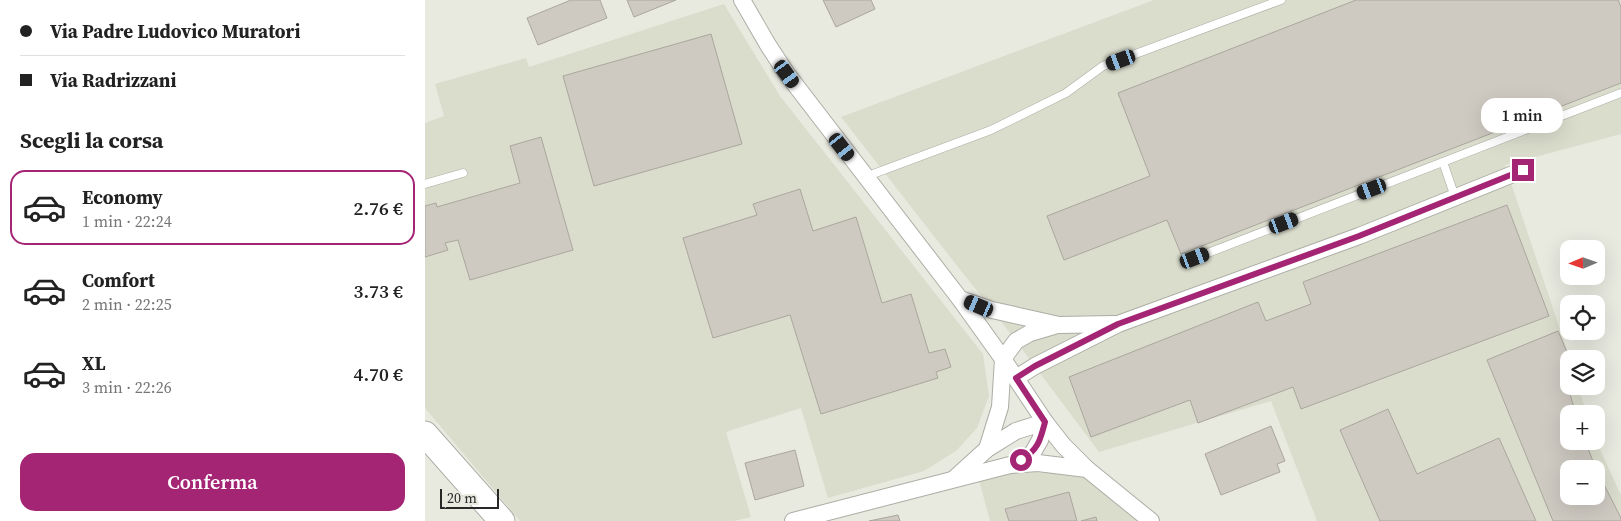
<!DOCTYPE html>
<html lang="it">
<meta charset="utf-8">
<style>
:root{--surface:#fff;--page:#f2f2f2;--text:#222;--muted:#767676;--line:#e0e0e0;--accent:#a52575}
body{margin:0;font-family:"Source Serif 4",serif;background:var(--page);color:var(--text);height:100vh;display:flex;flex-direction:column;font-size:19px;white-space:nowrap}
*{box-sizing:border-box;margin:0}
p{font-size:16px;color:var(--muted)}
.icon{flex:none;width:28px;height:28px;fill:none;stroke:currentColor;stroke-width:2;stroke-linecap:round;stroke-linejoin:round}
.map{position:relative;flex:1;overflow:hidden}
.side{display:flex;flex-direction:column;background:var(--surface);width:425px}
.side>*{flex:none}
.hud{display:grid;align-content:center;height:110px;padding:0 20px;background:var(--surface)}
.needle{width:32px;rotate:268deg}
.buttons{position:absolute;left:1135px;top:240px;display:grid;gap:10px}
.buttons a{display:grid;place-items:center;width:45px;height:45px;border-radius:10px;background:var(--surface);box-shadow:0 5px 20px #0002;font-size:25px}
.scale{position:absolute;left:15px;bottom:12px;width:59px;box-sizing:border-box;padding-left:5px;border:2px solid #282926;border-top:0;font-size:14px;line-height:18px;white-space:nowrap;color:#282926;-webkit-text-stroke:4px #e8eae0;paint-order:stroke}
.end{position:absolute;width:22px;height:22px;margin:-11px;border:6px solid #a52575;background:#fff;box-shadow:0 0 0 2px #fff}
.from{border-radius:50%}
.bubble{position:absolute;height:35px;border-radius:15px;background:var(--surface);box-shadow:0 5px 20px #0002;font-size:16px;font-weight:600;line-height:35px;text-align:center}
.car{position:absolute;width:15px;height:30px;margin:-15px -8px;border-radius:6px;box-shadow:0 0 4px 1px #0007;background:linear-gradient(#222 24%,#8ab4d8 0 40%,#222 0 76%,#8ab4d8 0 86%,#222 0)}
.hud b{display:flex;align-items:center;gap:18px;height:48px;font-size:19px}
.hud b+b{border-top:1px solid var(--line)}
.hud i{width:12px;height:12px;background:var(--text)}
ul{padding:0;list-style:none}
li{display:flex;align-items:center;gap:15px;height:75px;margin:0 10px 8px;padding:0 10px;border:2px solid transparent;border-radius:15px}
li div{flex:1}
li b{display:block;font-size:19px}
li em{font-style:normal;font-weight:600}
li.current{border-color:var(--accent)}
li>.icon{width:45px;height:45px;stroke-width:1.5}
h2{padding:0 20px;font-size:22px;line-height:60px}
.primary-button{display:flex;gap:10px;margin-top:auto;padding:10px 20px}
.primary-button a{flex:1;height:58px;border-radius:15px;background:var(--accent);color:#fff;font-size:20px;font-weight:600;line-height:58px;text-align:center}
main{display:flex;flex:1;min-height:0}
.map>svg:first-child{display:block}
</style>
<main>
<section class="side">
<div class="hud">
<b><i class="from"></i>Via Padre Ludovico Muratori</b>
<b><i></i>Via Radrizzani</b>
</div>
<h2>Scegli la corsa</h2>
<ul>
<li class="current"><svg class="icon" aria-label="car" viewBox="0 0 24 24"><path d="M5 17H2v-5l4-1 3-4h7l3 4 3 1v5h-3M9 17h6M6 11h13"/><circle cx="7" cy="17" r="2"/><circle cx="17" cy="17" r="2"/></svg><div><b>Economy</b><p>1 min · 22:24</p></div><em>2.76 €</em></li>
<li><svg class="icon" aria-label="car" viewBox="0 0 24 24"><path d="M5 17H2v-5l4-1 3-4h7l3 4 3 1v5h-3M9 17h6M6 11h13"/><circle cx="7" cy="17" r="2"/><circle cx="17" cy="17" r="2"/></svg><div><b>Comfort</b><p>2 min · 22:25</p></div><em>3.73 €</em></li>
<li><svg class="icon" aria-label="car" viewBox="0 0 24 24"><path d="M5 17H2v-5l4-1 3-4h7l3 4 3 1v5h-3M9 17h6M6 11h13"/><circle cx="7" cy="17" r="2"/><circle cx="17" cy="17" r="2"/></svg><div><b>XL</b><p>3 min · 22:26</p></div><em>4.70 €</em></li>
</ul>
<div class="primary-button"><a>Conferma</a></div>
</section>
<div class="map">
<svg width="1196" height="521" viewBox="0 0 1196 521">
<rect width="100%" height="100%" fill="#e8eae0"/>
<g fill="#daddcc" fill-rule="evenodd">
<path d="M729,0H1196V134L1080,165L1145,359L1144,386H1153L1162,414H1144V441H1171L1196,495V521H892L846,401L674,452L563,304L540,276L416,117ZM1144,469H1171V496H1144Z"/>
<polygon points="299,4 355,96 558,354 564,396 552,428 531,451 499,471 403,498 376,408 301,432 326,517 309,521 95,521 0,408 0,123 19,116 10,84 101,58 104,67"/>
<polygon points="595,471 661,476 718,521 565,521 554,480"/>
</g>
<g fill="#cecac2" stroke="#aaa69e">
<polygon points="146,0 175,0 182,18 113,45 102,18"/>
<polygon points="202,0 251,0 209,17"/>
<polygon points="398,0 446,0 450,9 411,27"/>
<polygon points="931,0 1193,0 1196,7 1196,83 756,254 742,220 639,260 622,216 725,176 693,93"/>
<polygon points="286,34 317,144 169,186 138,76"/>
<polygon points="116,137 148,250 45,280 33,240 20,243 23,250 0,257 0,206 11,203 12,207 95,183 85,146"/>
<polygon points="375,189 388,231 431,217 457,303 486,294 504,353 520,349 526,367 511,372 513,378 396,414 365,315 288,338 258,238 332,215 328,204"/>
<polygon points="1082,205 1124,316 876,409 868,387 773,423 765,400 666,437 644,377 833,302 841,321 886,304 878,282"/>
<polygon points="1133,331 1145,359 1144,386 1156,386 1144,391 1151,414 1144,414 1144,441 1160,441 1171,469 1144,469 1144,496 1171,496 1171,469 1196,518 1196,521 1128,521 1062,360"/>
<polygon points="963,409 992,474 1074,438 1111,521 955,521 915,430"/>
<polygon points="846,426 860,461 852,464 855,472 796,495 780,454"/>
<polygon points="370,450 379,486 330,500 320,463"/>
<polygon points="644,492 652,521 584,521 580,509"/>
<polygon points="473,515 475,521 444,521"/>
<polygon points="671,517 672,521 656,521"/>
</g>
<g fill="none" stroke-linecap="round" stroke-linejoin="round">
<g stroke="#acada5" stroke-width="9">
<g id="lane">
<polyline points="1018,162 1030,197"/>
<polyline points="440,177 566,130 641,93 678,66 856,0"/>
<polyline points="0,184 38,173"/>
<polyline points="770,258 1196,93"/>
</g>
</g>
<g stroke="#acada5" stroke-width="18">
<g id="street">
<polyline points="317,0 343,45 362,74 535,299 578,359 620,422 638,445 662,469 726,521"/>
<polyline points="535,299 567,310 634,325 689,324"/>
<polyline points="591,378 610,366 693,324 934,236 1098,170"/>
<polyline points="562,449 575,407 578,359 591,341 605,333 632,325"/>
<polyline points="589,463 607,454 615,440 620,422"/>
<polyline points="530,478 562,449 591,431 620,422"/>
<polyline points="368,521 585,465 613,463 662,469"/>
</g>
</g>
<g stroke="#acada5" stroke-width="27">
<polyline id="primary" points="0,434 77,521"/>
</g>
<use href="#lane" stroke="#fff" stroke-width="8"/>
<use href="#street" stroke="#fff" stroke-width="16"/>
<use href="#primary" stroke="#fff" stroke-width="25"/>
</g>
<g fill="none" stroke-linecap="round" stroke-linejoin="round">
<path stroke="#a52575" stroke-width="6" d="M596,460C613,450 615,441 620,422L591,378L610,366L693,324L934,236L1098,170"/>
</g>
</svg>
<div class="buttons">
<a><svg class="needle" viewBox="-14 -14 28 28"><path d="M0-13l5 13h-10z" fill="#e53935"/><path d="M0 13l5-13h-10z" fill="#767676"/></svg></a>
<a><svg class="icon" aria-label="locate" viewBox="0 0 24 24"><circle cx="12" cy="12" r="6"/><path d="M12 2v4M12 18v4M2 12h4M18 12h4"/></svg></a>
<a><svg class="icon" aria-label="layers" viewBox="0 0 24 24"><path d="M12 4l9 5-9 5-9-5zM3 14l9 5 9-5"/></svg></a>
<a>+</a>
<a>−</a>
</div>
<div class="scale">20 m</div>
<i class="end from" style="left:596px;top:460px"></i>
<i class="end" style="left:1098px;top:170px"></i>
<div class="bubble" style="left:1056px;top:98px;width:82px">1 min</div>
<i class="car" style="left:696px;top:60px;rotate:250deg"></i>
<i class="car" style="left:362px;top:74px;rotate:144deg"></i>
<i class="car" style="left:417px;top:147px;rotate:142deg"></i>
<i class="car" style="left:947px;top:189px;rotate:249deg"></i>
<i class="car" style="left:859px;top:223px;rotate:69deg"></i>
<i class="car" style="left:770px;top:258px;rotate:69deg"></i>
<i class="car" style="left:554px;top:306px;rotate:293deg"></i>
</div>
</main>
